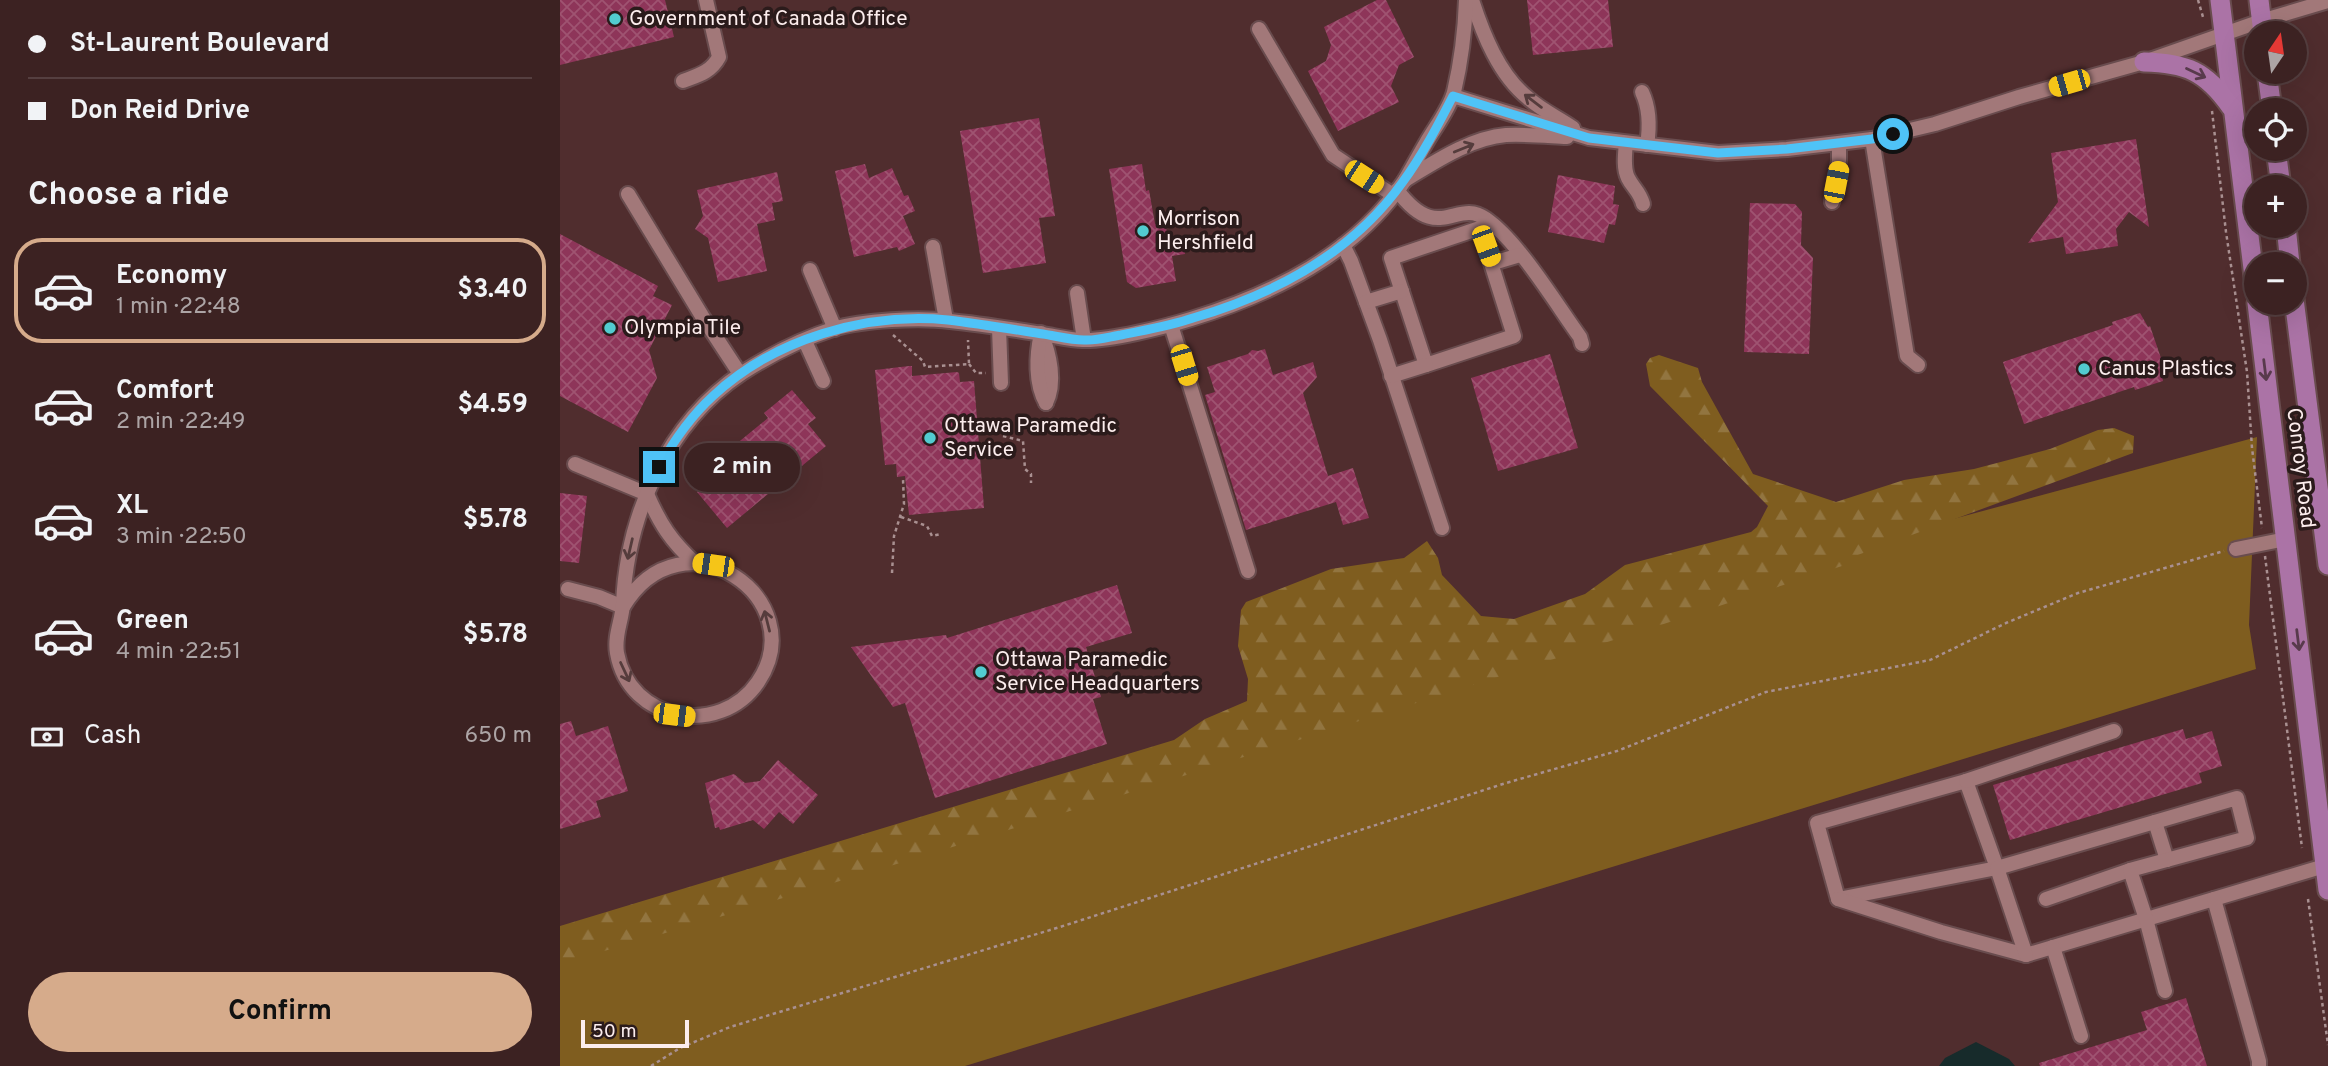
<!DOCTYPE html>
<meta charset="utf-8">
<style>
:root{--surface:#3c2222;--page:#432a2a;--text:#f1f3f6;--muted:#aca4a5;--line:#553f40;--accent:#d6ab8b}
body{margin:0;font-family:Overpass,sans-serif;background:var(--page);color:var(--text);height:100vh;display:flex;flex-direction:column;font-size:26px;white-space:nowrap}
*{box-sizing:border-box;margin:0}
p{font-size:23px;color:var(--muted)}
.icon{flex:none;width:38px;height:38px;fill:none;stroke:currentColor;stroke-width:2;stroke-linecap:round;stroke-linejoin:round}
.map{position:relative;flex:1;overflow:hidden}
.sheet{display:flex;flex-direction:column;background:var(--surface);width:560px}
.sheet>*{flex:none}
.hud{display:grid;align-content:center;height:154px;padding:0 28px;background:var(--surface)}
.needle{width:46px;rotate:13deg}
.buttons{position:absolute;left:1684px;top:21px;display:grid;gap:14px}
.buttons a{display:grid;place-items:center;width:63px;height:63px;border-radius:50%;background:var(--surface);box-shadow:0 7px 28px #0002,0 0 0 2px var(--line);font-size:35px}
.scale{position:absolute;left:21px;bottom:18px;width:108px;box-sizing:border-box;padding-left:7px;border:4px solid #fceded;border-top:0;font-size:19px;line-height:24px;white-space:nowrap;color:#fceded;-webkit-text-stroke:5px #2b1b1b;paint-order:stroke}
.end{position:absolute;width:32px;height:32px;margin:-16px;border:9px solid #4fc3f7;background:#111;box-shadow:0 0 0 4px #111}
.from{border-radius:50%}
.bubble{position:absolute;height:49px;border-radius:24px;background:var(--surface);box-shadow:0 7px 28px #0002,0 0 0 2px var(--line);font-size:23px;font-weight:700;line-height:49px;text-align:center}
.car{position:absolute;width:21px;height:42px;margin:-21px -10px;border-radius:9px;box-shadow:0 0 5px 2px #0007;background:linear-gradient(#f5c518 24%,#345 0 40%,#f5c518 0 76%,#345 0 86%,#f5c518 0)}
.hud b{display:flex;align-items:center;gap:24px;height:66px;font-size:26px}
.hud b+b{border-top:2px solid var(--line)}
.hud i{width:18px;height:18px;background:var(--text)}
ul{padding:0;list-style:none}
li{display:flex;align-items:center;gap:21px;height:105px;margin:0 14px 10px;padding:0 14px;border:4px solid transparent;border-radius:28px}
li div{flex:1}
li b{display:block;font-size:26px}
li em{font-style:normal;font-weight:700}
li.active{border-color:var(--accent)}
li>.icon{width:63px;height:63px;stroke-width:1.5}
h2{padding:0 28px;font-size:32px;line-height:84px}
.pay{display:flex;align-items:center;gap:18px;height:77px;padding:0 28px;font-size:26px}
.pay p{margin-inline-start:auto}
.cta{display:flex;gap:14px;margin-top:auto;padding:14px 28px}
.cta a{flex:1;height:80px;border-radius:42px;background:var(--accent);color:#111;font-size:28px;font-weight:700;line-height:80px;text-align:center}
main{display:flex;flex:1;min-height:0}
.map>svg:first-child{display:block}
</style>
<main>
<section class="sheet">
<div class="hud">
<b><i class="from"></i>St-Laurent Boulevard</b>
<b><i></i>Don Reid Drive</b>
</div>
<h2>Choose a ride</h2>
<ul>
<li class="active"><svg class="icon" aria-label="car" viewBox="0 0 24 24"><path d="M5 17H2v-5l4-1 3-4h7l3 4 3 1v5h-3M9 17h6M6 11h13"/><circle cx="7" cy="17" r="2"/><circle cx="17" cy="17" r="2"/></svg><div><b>Economy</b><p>1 min · 22:48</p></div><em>$3.40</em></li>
<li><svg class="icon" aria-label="car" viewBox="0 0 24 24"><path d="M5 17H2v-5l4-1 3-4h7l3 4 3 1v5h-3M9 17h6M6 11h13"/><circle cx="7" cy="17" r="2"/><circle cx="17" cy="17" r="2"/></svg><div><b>Comfort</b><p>2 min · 22:49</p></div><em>$4.59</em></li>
<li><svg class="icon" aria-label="car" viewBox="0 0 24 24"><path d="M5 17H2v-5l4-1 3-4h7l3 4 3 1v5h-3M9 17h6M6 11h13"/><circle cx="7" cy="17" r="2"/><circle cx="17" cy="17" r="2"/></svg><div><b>XL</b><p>3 min · 22:50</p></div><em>$5.78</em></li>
<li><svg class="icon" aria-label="car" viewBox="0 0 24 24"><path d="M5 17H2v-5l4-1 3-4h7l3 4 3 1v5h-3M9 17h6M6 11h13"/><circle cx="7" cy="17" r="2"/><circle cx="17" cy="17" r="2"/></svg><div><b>Green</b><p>4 min · 22:51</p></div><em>$5.78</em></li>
</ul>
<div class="pay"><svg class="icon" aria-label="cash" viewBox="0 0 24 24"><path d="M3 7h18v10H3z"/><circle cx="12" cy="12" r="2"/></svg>Cash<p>650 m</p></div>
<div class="cta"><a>Confirm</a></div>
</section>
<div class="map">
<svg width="1768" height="1066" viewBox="0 0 1768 1066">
<defs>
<pattern id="forest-firs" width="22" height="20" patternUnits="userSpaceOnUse" patternTransform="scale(1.75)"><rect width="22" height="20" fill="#7f5d1f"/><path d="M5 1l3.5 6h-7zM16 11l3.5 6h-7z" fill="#927540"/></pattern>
<pattern id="building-cross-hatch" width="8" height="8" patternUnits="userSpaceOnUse" patternTransform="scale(1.75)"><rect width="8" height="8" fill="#8e3559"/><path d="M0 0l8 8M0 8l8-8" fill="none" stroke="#9f5371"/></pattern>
</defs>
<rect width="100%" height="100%" fill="#502d2e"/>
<polygon fill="#7f5d1f" points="1697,437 1689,625 1696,669 405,1066 0,1066 0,933 952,638"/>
<path fill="url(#forest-firs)" d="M1099,355L1138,368L1142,382L1193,474L1276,502L1344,480L1414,469L1490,449L1538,430L1554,428L1574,436L1573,453L1295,556L1285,565C859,704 431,838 0,964V926L614,740L645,719L687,701L688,679L678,646L681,610L686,602L771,569L844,558L867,541L878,558L882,575L921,616L954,619L1025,594L1065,565L1191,532L1197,527L1208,506L1090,386L1086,364L1090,358Z"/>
<polygon fill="#172b2b" points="1416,1042 1449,1059 1455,1066 1379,1066 1385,1058"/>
<g fill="url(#building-cross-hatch)">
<polygon points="0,0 105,0 114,37 0,65"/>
<polygon points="817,0 826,0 854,57 839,65 831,86 839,102 778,131 748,71 766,61 771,45 764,27"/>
<polygon points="967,0 1048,0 1053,47 973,55"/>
<polygon points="479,118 495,216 479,218 486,263 423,273 400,131"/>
<polygon points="1576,139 1589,227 1569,212 1556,229 1558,246 1506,254 1503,237 1468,243 1498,202 1491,153"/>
<polygon points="305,164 309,178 332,168 344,196 348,195 355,211 343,216 355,244 339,251 337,247 294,257 275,171"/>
<polygon points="582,164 586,191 589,190 595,224 605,222 608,239 623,239 625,254 612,256 616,281 576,288 567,282 549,169"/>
<polygon points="217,172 223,201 212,203 215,220 197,224 207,271 158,282 148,238 135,229 143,216 137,190"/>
<polygon points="998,175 1055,186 1053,204 1059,205 1055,225 1049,224 1044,243 988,232"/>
<polygon points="1190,203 1235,204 1242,212 1241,245 1253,258 1249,354 1184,352"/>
<polygon points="0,234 98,286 93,296 112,305 89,350 97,378 68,432 0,396"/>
<polygon points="1580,313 1588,327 1590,326 1603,364 1600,365 1603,381 1575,390 1574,387 1464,424 1443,362 1553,325 1552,322"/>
<polygon points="705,349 713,375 753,362 757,377 743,393 768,476 793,468 809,518 783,525 776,502 686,530 645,395 655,392 647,367 688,354 692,350 698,351"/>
<polygon points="990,354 1018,448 938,471 911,378"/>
<polygon points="349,366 352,366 352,376 397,372 399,373 400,382 414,381 424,508 349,515 345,476 337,477 336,464 325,465 315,370"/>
<polygon points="232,390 256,418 248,424 266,446 167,528 137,492 144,484 137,476 208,418 204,413"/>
<polygon points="0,493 27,496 19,563 0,561"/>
<polygon points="557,585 572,633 526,647 541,697 533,699 547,744 375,798 345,703 333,707 291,647 386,635 387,638"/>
<polygon points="11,721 16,736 48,726 68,791 36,801 41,817 0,829 0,724"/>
<polygon points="1623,729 1626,739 1652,731 1662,766 1639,773 1642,783 1450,840 1433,785"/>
<polygon points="218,760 258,795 233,824 219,812 204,829 193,820 160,830 159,827 155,828 145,783 174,774 185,783 200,781"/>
<polygon points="1626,998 1647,1066 1480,1066 1479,1063 1587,1030 1581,1012"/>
</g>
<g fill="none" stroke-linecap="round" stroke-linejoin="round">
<g stroke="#694c4e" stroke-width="18">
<g id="minor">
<path d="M912,0C923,34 939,75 968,98C981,110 999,118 1013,128"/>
<polyline points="699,29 773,155 833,195"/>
<path d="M123,81C139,75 151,72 159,57L146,0"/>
<path d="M1082,92C1090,109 1090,126 1087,145"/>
<polyline points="893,96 1029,138 1158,153 1227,149 1312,139 1375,124 1459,97 1584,62 1701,21 1768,1"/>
<polyline points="1312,139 1347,356 1358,365"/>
<path d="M1066,143C1065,154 1063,168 1068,178C1073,188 1080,192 1083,204"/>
<path d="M845,180C875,162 910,138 946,135C966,134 987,136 1007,137"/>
<path d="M837,190C879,246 896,197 926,219C959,242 996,304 1020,337L1022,344"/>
<polyline points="68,194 142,316 180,374"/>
<polyline points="1272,202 1279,161 1279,144"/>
<polygon points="920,228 954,336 866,365 831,258"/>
<polyline points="783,245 791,261 820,340 882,528"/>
<polyline points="373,247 386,320"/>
<polyline points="933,263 960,255"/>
<polyline points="250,270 275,329"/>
<polyline points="517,293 524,340"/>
<polyline points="806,302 842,291"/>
<polyline points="611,325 688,571"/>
<polyline points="439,328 441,383"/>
<path d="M481,333C490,354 496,383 486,403"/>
<path d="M481,334C476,355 475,384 486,403"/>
<polyline points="245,341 263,381"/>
<polyline points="831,376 866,365"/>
<polyline points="15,464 87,494"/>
<path d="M87,494C100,524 111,541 135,563"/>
<polyline points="1676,549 1726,539"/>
<polyline points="8,589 39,597 63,607"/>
<path d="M63,607C123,507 254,599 198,682C160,738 69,722 57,653C54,635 62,621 63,604C67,515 107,423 182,373C210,355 242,339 273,329C303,320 359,317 390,321C421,324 451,329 482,334C495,336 510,340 523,340C549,341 605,327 631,319C713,294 795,254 845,180C852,168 859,155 866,143C875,127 889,110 894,92C901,62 905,30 906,0"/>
<polygon points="1406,781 1437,868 1278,899 1257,823"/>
<polyline points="1406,781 1554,731"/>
<polyline points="1595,822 1607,860"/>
<polyline points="1278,899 1381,932 1466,955 1768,865"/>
<polyline points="1486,899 1570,870"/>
<polyline points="1654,899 1699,1061 1699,1066"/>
<polyline points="1493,947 1521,1036"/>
<polyline points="1466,955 1437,868 1677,798 1687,838 1570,870 1586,919 1605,991"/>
</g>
</g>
<g stroke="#694c4e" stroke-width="23">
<g id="major">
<polyline points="1660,0 1696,293"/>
<polyline points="1699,0 1703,33"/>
<path d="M1584,62C1626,63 1646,71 1671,107"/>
<polyline points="1707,72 1712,110"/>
<polyline points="1716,149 1721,187"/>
<polyline points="1726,226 1730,264"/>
<polyline points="1734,299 1768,565"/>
<polyline points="1697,303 1768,890"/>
</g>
</g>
<g stroke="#a99091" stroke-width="2.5" stroke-dasharray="3.5 3.5" stroke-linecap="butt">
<polyline points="1638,0 1643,17"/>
<polyline points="1652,111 1666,232 1687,372 1692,448 1702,528"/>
<polyline points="333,335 363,361 365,367 409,364 408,340"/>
<polyline points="409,364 416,373 426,373"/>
<polyline points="443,436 463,441 465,469 471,474 471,483"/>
<polyline points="341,517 367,526 372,536 381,534"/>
<polyline points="1705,556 1742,848"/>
<polyline points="332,573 334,536 344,504 343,479"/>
<polyline points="1748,899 1768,1045"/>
<polyline points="91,1066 120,1048 170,1027 500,927 946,783 1057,751 1206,692 1370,660 1446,623 1518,593 1664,551"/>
</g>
<use href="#minor" stroke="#a27879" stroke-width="14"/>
<use href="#major" stroke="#ab73a6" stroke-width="19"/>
</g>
<defs><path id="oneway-shaft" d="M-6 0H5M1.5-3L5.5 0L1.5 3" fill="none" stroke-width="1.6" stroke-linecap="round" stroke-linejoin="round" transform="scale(1.75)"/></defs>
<g stroke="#583a4c">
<use href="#oneway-shaft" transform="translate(1636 73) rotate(25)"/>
<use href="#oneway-shaft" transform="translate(1705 370) rotate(83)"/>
<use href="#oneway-shaft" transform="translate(1738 640) rotate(83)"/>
</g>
<g stroke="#553c3c">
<use href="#oneway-shaft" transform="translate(973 101) rotate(-143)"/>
<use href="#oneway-shaft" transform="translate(904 148) rotate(-22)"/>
<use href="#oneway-shaft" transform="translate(70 549) rotate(103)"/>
<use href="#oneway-shaft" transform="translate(207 621) rotate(-104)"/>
<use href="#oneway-shaft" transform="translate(65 672) rotate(65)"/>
</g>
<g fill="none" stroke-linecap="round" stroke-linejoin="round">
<path stroke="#4fc3f7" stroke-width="9" d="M99,467C113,442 131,416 153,396C214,339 306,312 388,320C420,324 451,329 483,334C496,336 511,340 524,340C536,341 549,337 561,335C585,330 610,326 633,318C715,294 792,253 842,183C862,156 878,125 893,96L1029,138L1158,153L1227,149L1312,139L1333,134"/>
</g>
<g fill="#52ccd0" stroke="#2b1b1b" stroke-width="2.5">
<circle cx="55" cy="19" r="7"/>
<circle cx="583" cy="231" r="7"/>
<circle cx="50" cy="328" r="7"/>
<circle cx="1524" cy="369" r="7"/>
<circle cx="370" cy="438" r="7"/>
<circle cx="421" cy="672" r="7"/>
</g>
<g text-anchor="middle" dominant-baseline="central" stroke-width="7" stroke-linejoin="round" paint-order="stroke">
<g font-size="21" fill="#fceded" stroke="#2b1b1b" text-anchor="start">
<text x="69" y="19">Government of Canada Office</text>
<text x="597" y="219">Morrison<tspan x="597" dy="24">Hershfield</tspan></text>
<text x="64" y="328">Olympia Tile</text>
<text x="1538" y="369">Canus Plastics</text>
<text x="384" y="426">Ottawa Paramedic<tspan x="384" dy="24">Service</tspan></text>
<text x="435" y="660">Ottawa Paramedic<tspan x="435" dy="24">Service Headquarters</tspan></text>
</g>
<g font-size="21" fill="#fceded" stroke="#2b1b1b">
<text transform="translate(1740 468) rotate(83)">Conroy Road</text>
</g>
</g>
</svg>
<div class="buttons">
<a><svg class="needle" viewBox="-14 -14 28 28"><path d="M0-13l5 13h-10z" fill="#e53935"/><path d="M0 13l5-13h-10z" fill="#aca4a5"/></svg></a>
<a><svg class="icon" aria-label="locate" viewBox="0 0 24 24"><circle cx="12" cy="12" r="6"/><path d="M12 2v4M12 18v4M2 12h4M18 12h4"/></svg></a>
<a>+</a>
<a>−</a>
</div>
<div class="scale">50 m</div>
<i class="end from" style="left:1333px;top:134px"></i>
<i class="end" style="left:99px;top:467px"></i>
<div class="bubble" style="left:124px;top:443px;width:116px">2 min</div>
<i class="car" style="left:1509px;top:83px;rotate:254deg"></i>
<i class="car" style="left:804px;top:177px;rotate:123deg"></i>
<i class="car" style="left:1276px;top:182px;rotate:11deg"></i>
<i class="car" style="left:926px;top:246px;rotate:160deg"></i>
<i class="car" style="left:624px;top:365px;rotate:163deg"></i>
<i class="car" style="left:153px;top:565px;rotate:278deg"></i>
<i class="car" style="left:114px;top:715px;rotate:97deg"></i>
</div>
</main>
